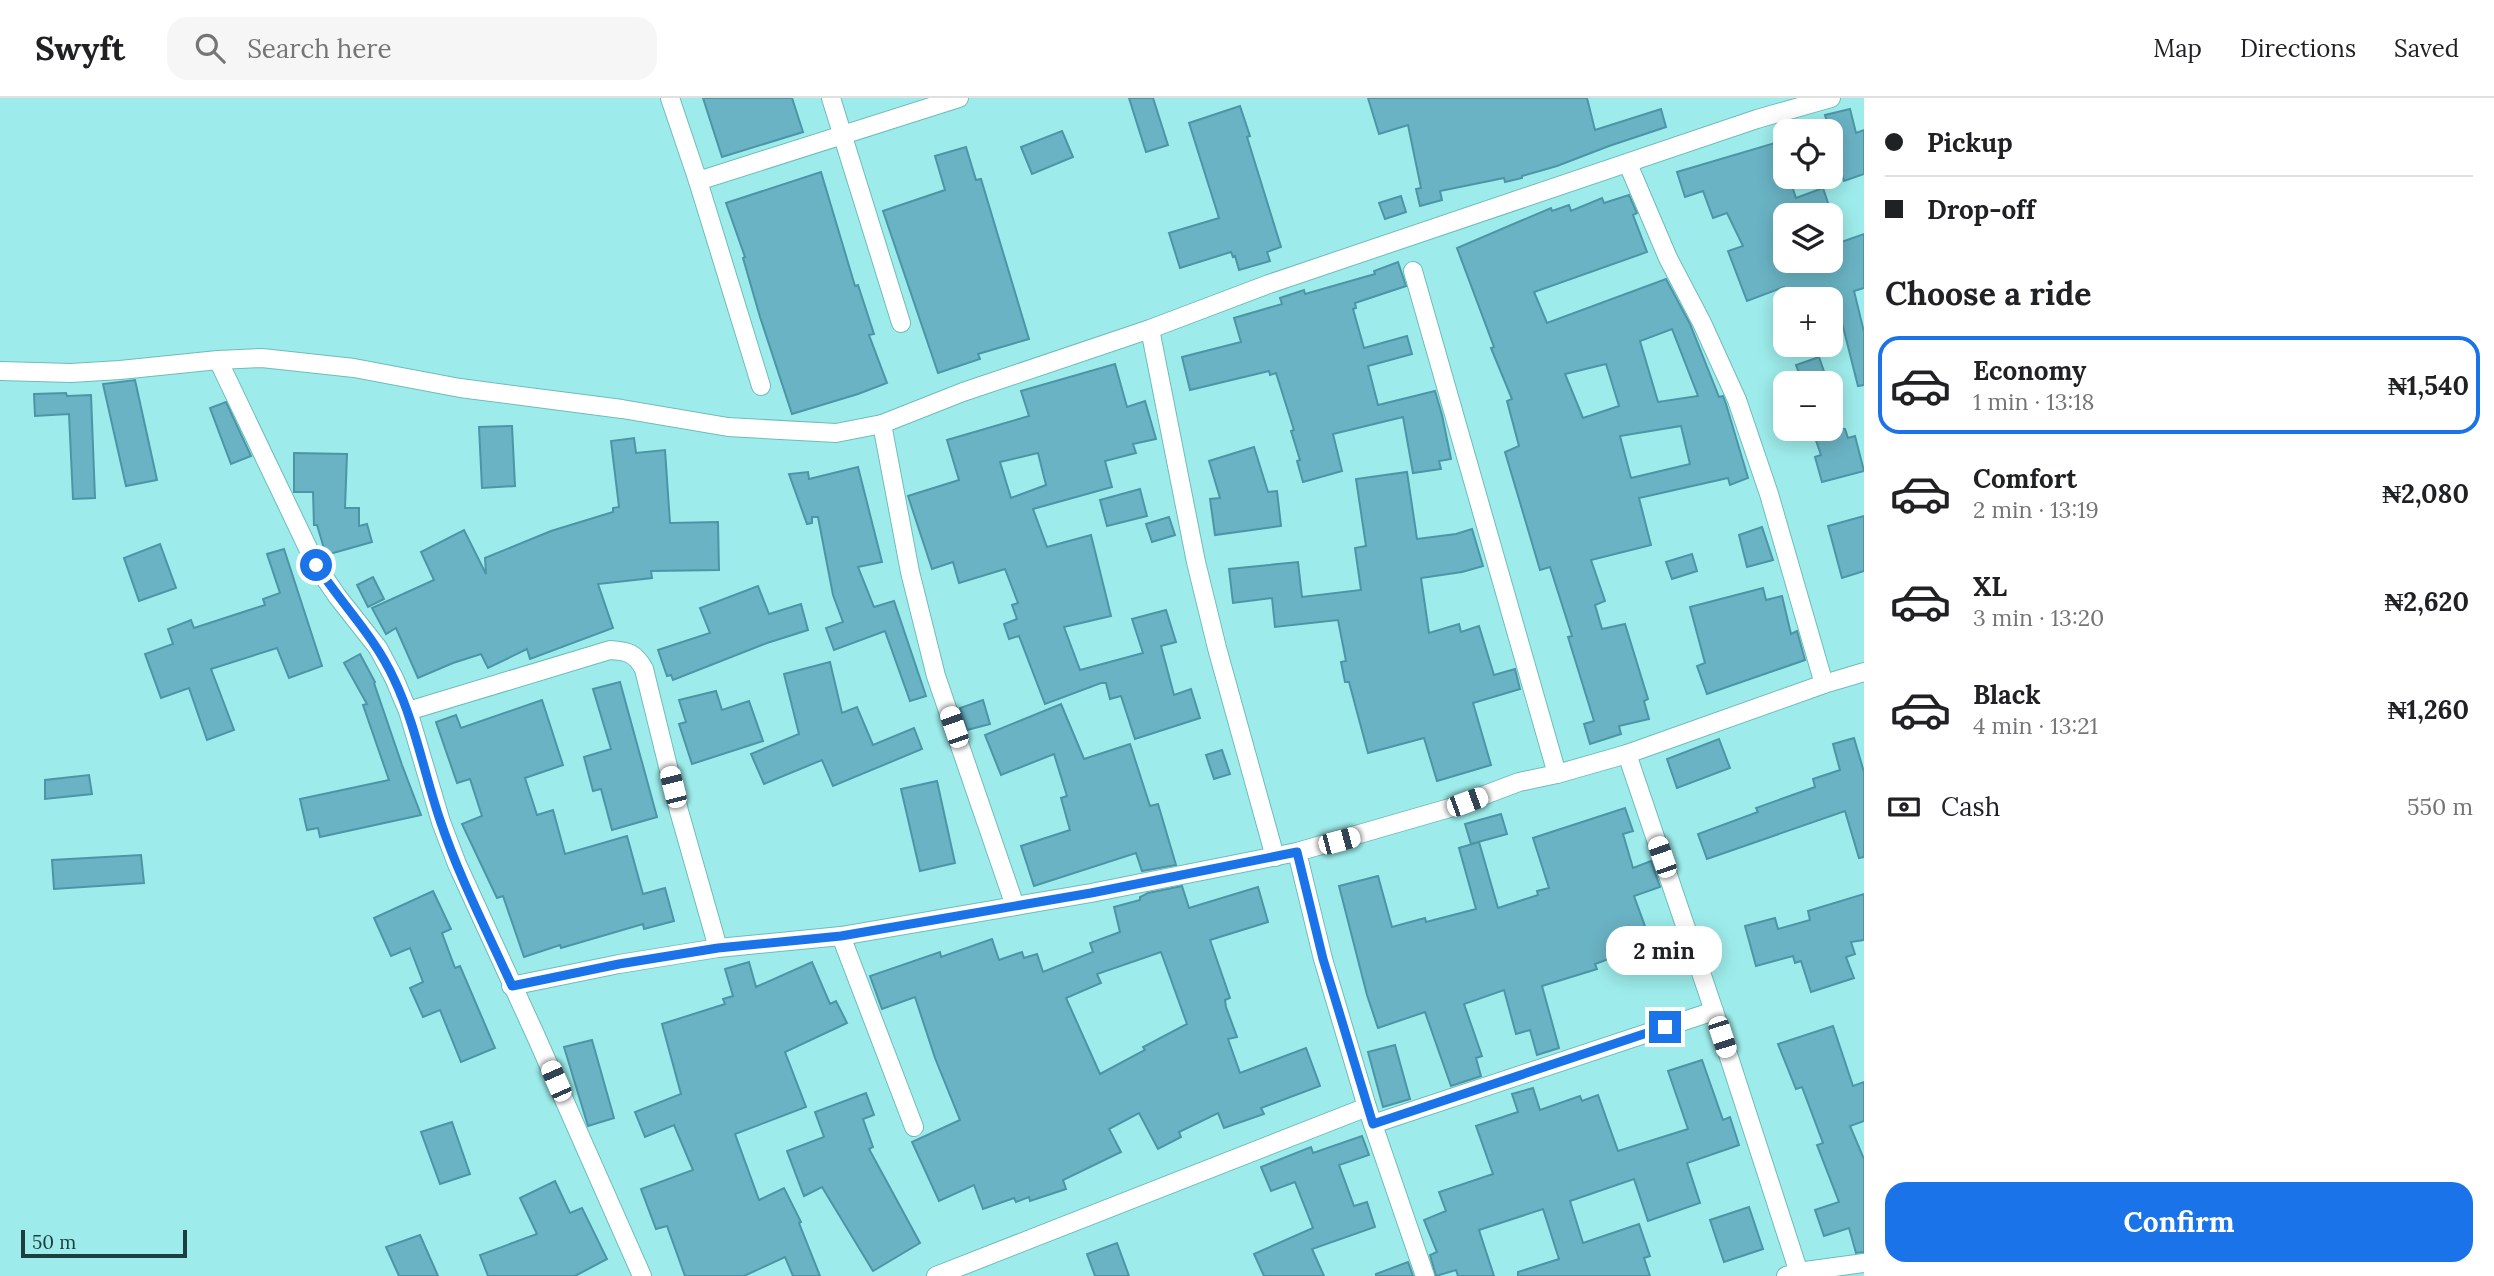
<!DOCTYPE html>
<meta charset="utf-8">
<style>
:root{--surface:#fff;--page:#f6f6f6;--text:#202124;--muted:#757577;--line:#e0e0e0;--accent:#1a73e8}
body{margin:0;font-family:Lora,serif;background:var(--page);color:var(--text);height:100vh;display:flex;flex-direction:column;font-size:26px;white-space:nowrap}
*{box-sizing:border-box;margin:0}
p{font-size:23px;color:var(--muted)}
.icon{flex:none;width:38px;height:38px;fill:none;stroke:currentColor;stroke-width:2;stroke-linecap:round;stroke-linejoin:round}
.map{position:relative;flex:1;overflow:hidden}
.side{display:flex;flex-direction:column;background:var(--surface);width:630px}
.side>*{flex:none}
.guide{display:grid;align-content:center;height:154px;padding:0 21px;background:var(--surface)}
.fabs{position:absolute;left:1773px;top:21px;display:grid;gap:14px}
.fabs a{display:grid;place-items:center;width:70px;height:70px;border-radius:14px;background:var(--surface);box-shadow:0 4px 18px #0003;font-size:35px}
.scale{position:absolute;left:21px;bottom:18px;width:166px;box-sizing:border-box;padding-left:7px;border:4px solid #1d3e3e;border-top:0;font-size:19px;line-height:24px;white-space:nowrap;color:#1d3e3e;-webkit-text-stroke:5px #9deceb;paint-order:stroke}
.end{position:absolute;width:32px;height:32px;margin:-16px;border:9px solid #1a73e8;background:#fff;box-shadow:0 0 0 4px #fff}
.from{border-radius:50%}
.bubble{position:absolute;height:49px;border-radius:21px;background:var(--surface);box-shadow:0 4px 18px #0003;font-size:23px;font-weight:700;line-height:49px;text-align:center}
.car{position:absolute;width:21px;height:42px;margin:-21px -10px;border-radius:9px;box-shadow:0 0 5px 2px #0007;background:linear-gradient(#fff 24%,#345 0 40%,#fff 0 76%,#345 0 86%,#fff 0)}
.guide b{display:flex;align-items:center;gap:24px;height:66px;font-size:26px}
.guide b+b{border-top:2px solid var(--line)}
.guide i{width:18px;height:18px;background:var(--text)}
ul{padding:0;list-style:none}
li{display:flex;align-items:center;gap:21px;height:98px;margin:0 14px 10px;padding:0 7px;border:4px solid transparent;border-radius:21px}
li div{flex:1}
li b{display:block;font-size:26px}
li em{font-style:normal;font-weight:700}
li.active{border-color:var(--accent)}
li>.icon{width:63px;height:63px;stroke-width:1.5}
h2{padding:0 21px;font-size:32px;line-height:84px}
.pay{display:flex;align-items:center;gap:18px;height:77px;padding:0 21px;font-size:26px}
.pay p{margin-inline-start:auto}
.button{display:flex;gap:14px;margin-top:auto;padding:14px 21px}
.button a{flex:1;height:80px;border-radius:21px;background:var(--accent);color:#fff;font-size:28px;font-weight:700;line-height:80px;text-align:center}
header{display:flex;align-items:center;gap:42px;box-sizing:border-box;height:98px;padding:0 35px;background:var(--surface);border-bottom:2px solid var(--line)}
header strong{font-size:33px}
nav{display:flex;gap:38px;margin-inline-start:auto;font-size:24px}
.search{width:490px;height:63px;background:var(--page);display:flex;align-items:center;gap:18px;box-sizing:border-box;padding:0 24px;border-radius:21px;color:var(--muted);font-size:26px}
main{display:flex;flex:1;min-height:0}
.map>svg:first-child{display:block}
</style>
<header>
<strong>Swyft</strong>
<div class="search"><svg class="icon" aria-label="search" viewBox="0 0 24 24"><circle cx="10" cy="10" r="6"/><path d="M15 15l6 6"/></svg>Search here</div>
<nav><a>Map</a><a>Directions</a><a>Saved</a></nav>
</header>
<main>
<div class="map">
<svg width="1864" height="1178" viewBox="0 0 1864 1178">
<rect width="100%" height="100%" fill="#9deceb"/>
<g fill="#6ab3c4" stroke="#4c95a7" stroke-width="2" fill-rule="evenodd">
<polygon points="703,0 792,0 803,34 722,59"/>
<polygon points="1129,0 1153,0 1168,47 1146,54"/>
<polygon points="1368,0 1587,0 1595,32 1661,11 1666,29 1609,48 1557,68 1522,78 1522,80 1505,84 1504,80 1440,93 1442,102 1420,108 1416,91 1421,90 1408,27 1379,36"/>
<polygon points="1240,8 1250,38 1247,39 1281,149 1267,154 1270,163 1239,172 1235,158 1233,159 1231,154 1180,170 1169,135 1219,120 1189,25"/>
<polygon points="1850,11 1856,35 1864,32 1864,76 1844,83 1825,17"/>
<polygon points="1062,33 1073,59 1032,76 1021,49"/>
<polygon points="1785,42 1785,79 1789,79 1796,100 1823,90 1832,117 1785,117 1785,163 1830,163 1830,148 1864,136 1864,190 1854,193 1864,234 1864,287 1858,288 1836,201 1788,201 1784,189 1747,203 1728,153 1743,148 1727,115 1713,120 1703,93 1685,99 1677,74"/>
<polygon points="966,49 976,82 981,81 1029,241 978,256 980,261 938,275 883,113 945,92 935,58"/>
<polygon points="821,74 855,188 858,187 874,236 869,237 887,285 858,296 792,316 760,219 743,160 745,159 726,105"/>
<path d="M1629,97L1637,115L1633,117L1647,154L1534,194L1547,225L1666,181L1690,226L1719,299L1723,298L1726,306L1748,380L1730,387L1728,380L1639,400L1651,447L1591,462L1605,503L1595,507L1602,531L1625,526L1648,601L1644,603L1649,621L1619,628L1621,636L1590,646L1584,626L1594,623L1568,539L1572,538L1550,469L1540,472L1505,354L1519,348L1507,303L1512,301L1491,250L1494,249L1457,150L1551,110L1552,113L1569,107L1571,113L1602,100L1604,105ZM1672,231L1698,298L1658,304L1640,243ZM1606,266L1619,308L1583,320L1565,276ZM1681,328L1690,366L1631,380L1620,338Z"/>
<polygon points="1401,98 1406,114 1385,121 1379,105"/>
<polygon points="1398,164 1406,188 1355,205 1356,210 1353,211 1364,250 1407,238 1412,256 1368,268 1378,307 1435,293 1442,317 1451,361 1439,363 1441,371 1413,375 1403,319 1333,336 1342,373 1303,384 1297,363 1300,362 1291,333 1294,332 1276,275 1270,277 1269,273 1190,292 1182,259 1241,244 1234,220 1282,206 1280,200 1304,192 1305,196 1375,176 1374,173"/>
<polygon points="1819,259 1828,285 1803,285 1796,267"/>
<path d="M1115,266L1127,309L1145,303L1156,341L1133,346L1136,355L1105,363L1112,389L1033,411L1047,449L1091,437L1111,518L1064,529L1080,572L1143,555L1132,521L1166,512L1176,544L1161,548L1174,597L1191,591L1200,620L1135,641L1121,598L1110,601L1106,585H1101L1045,606L1019,538L1009,541L1004,526L1017,521L1012,507L1018,505L1005,471L959,485L953,464L932,471L908,398L959,382L947,342L1029,318L1021,293ZM1038,355L1046,387L1011,400L1000,364Z"/>
<polygon points="135,282 157,382 126,388 103,286"/>
<polygon points="66,295 67,298 91,297 95,400 73,401 69,316 35,318 34,296"/>
<polygon points="226,304 251,358 231,366 210,310"/>
<polygon points="512,328 515,388 482,390 479,329"/>
<polygon points="1812,331 1845,331 1848,340 1855,338 1864,373 1822,384 1815,359 1821,357"/>
<polygon points="634,340 636,355 665,352 670,425 718,424 719,472 651,473 652,480 598,486 613,530 530,561 527,551 488,570 481,556 453,565 418,580 396,530 386,536 372,510 434,482 421,454 464,432 486,476 485,460 551,433 613,414 613,410 619,409 611,343"/>
<polygon points="1254,349 1268,394 1277,393 1281,428 1215,437 1210,401 1220,400 1209,363"/>
<polygon points="294,355 347,356 345,410 359,410 359,428 367,426 372,444 326,457 317,427 314,427 313,394 294,394"/>
<polygon points="858,369 882,464 858,469 874,509 894,503 926,598 910,603 885,533 834,552 826,530 843,524 833,497 818,419 812,419 812,425 807,426 789,376 808,374 809,381"/>
<polygon points="1407,374 1417,441 1456,436 1472,431 1483,468 1462,474 1421,480 1429,535 1459,526 1461,534 1479,528 1494,577 1515,571 1520,591 1473,605 1491,667 1437,683 1424,640 1368,655 1349,584 1345,584 1341,564 1346,563 1338,522 1275,529 1272,500 1233,505 1229,471 1298,464 1302,499 1361,492 1355,450 1366,448 1356,381"/>
<polygon points="1140,391 1147,418 1107,428 1100,402"/>
<polygon points="1864,418 1864,473 1842,480 1828,428"/>
<polygon points="1169,419 1175,437 1152,444 1146,426"/>
<polygon points="1762,429 1773,462 1747,469 1739,437"/>
<polygon points="160,446 176,490 139,503 124,460"/>
<polygon points="284,451 322,568 289,580 277,550 211,571 234,632 207,642 189,590 161,600 145,556 173,546 168,531 191,522 194,530 265,507 263,501 280,495 267,456"/>
<polygon points="1692,456 1697,473 1672,481 1666,464"/>
<polygon points="373,479 384,501 368,509 357,487"/>
<polygon points="758,488 769,516 801,506 808,532 767,545 673,582 671,577 667,578 658,552 710,535 700,510"/>
<polygon points="1763,490 1766,502 1782,498 1791,536 1797,533 1805,562 1707,596 1697,568 1705,565 1690,509"/>
<polygon points="360,556 375,584 374,585 402,667 421,717 320,739 318,730 307,732 300,701 389,682 363,607 367,606 344,565"/>
<polygon points="830,564 842,615 857,609 873,647 914,630 922,651 833,688 822,662 764,686 751,656 799,636 784,576"/>
<polygon points="620,584 657,719 612,732 601,691 593,693 584,659 611,651 593,591"/>
<polygon points="716,593 722,612 749,603 763,643 692,666 679,626 686,624 679,602"/>
<polygon points="542,602 563,667 525,680 537,717 553,712 565,756 627,738 643,796 665,790 674,823 644,831 643,826 561,850 560,847 524,859 503,798 497,800 462,726 482,718 470,681 457,685 436,624 456,617 461,630"/>
<polygon points="983,602 990,626 967,632 960,610"/>
<polygon points="1061,606 1084,661 1130,646 1150,708 1158,706 1176,767 1142,773 1136,755 1034,788 1021,748 1070,732 1061,700 1067,698 1054,656 1001,677 985,637"/>
<polygon points="1854,640 1864,674 1864,759 1859,760 1845,713 1707,761 1698,736 1758,714 1756,710 1815,689 1813,681 1840,672 1833,646"/>
<polygon points="1719,641 1730,670 1677,690 1667,661"/>
<polygon points="1222,652 1230,676 1214,681 1206,657"/>
<polygon points="89,677 92,696 45,701 45,682"/>
<polygon points="937,683 955,765 920,773 901,691"/>
<polygon points="1625,710 1633,733 1623,736 1633,770 1651,763 1660,789 1634,798 1654,853 1630,862 1627,854 1595,866 1597,871 1542,888 1559,950 1537,957 1530,932 1516,936 1504,892 1464,906 1482,958 1476,960 1481,978 1451,988 1425,914 1378,930 1367,897 1339,788 1378,778 1392,829 1425,820 1426,824 1476,811 1459,750 1479,744 1498,810 1538,797 1537,793 1549,790 1533,740"/>
<polygon points="1501,716 1507,736 1471,746 1465,726"/>
<polygon points="141,757 144,785 54,791 52,762"/>
<path d="M1182,788L1189,810L1258,789L1268,824L1210,842L1230,900L1225,902L1226,909L1237,939L1228,941L1240,975L1306,950L1320,988L1261,1010L1264,1016L1224,1030L1218,1015L1179,1034L1181,1039L1158,1051L1139,1015L1109,1031L1121,1054L1063,1082L1066,1091L1030,1103L1029,1099L1016,1104L1014,1100L983,1111L974,1087L939,1103L912,1044L960,1022L935,960L915,899L882,911L870,878L940,854L941,859L992,841L999,862L1022,854L1024,860L1037,856L1043,874L1093,854L1090,845L1120,834L1114,809L1140,802V799L1148,795ZM1161,854L1187,926L1143,949L1145,952L1100,976L1066,900L1101,885L1097,876Z"/>
<polygon points="433,793 451,831 442,835 455,870 460,868 495,950 461,964 440,912 423,919 410,890 423,884 410,850 391,858 374,820"/>
<polygon points="1864,796 1864,842 1851,844 1855,856 1846,859 1854,880 1811,894 1801,863 1795,865 1793,858 1756,868 1745,828 1775,820 1778,831 1810,822 1808,813"/>
<polygon points="749,864 756,889 812,864 830,906 836,903 847,925 785,954 806,1009 735,1036 759,1102 784,1090 801,1124 799,1125 820,1178 793,1178 785,1159 744,1178 685,1178 667,1128 656,1131 641,1091 693,1072 674,1027 645,1039 635,1014 681,996 662,926 725,906 723,901 733,898 725,871"/>
<polygon points="1833,928 1853,988 1864,984 1864,1023 1850,1028 1864,1061 1864,1154 1856,1155 1849,1130 1824,1138 1815,1112 1839,1104 1817,1047 1823,1045 1802,989 1796,991 1778,946"/>
<polygon points="592,942 614,1020 588,1028 564,949"/>
<polygon points="1395,947 1410,1001 1383,1009 1368,954"/>
<polygon points="1702,962 1723,1022 1730,1019 1739,1047 1687,1065 1700,1105 1648,1123 1634,1081 1570,1103 1583,1145 1639,1126 1650,1158 1644,1160 1650,1178 1518,1178 1518,1174 1559,1161 1543,1111 1479,1132 1494,1178 1458,1178 1456,1172 1436,1178 1430,1157 1437,1154 1424,1122 1446,1113 1439,1094 1493,1076 1476,1028 1518,1014 1512,996 1533,990 1540,1012 1580,998 1582,1003 1598,997 1618,1053 1688,1031 1668,973"/>
<polygon points="866,995 874,1017 863,1021 873,1049 869,1051 920,1145 873,1173 822,1089 804,1098 787,1053 824,1039 815,1014"/>
<polygon points="452,1024 470,1076 440,1086 421,1034"/>
<polygon points="1362,1038 1369,1057 1339,1067 1354,1108 1367,1104 1375,1129 1312,1151 1324,1178 1264,1178 1254,1156 1313,1130 1295,1084 1271,1093 1261,1069 1311,1049 1313,1055"/>
<polygon points="555,1083 570,1115 582,1110 607,1161 575,1178 488,1178 480,1157 537,1136 520,1100"/>
<polygon points="1749,1109 1763,1151 1724,1164 1710,1122"/>
<polygon points="420,1137 438,1178 399,1178 386,1149"/>
<polygon points="1117,1145 1129,1178 1095,1178 1087,1156"/>
<polygon points="1408,1164 1413,1178 1376,1178 1376,1176"/>
</g>
<g fill="none" stroke-linecap="round" stroke-linejoin="round">
<g stroke="#6ebcbb" stroke-width="20">
<g id="minor">
<polyline points="670,0 698,83 959,0"/>
<polyline points="831,0 901,225"/>
<polyline points="1628,66 1668,160 1702,225 1737,302 1769,396 1824,586"/>
<polyline points="698,83 761,288"/>
<polyline points="1413,173 1557,676"/>
<polyline points="1150,231 1196,464 1217,550 1275,759"/>
<polyline points="218,262 316,467 337,498 378,550 394,580 408,613 441,724 457,766 535,936 642,1178"/>
<polyline points="0,273 71,275 120,272 218,262 262,260 354,270 460,290 622,311 728,329 836,335 882,326 963,294 1150,231 1269,186 1757,21 1831,0"/>
<polyline points="882,326 910,474 936,578 1015,808"/>
<path d="M408,613L610,552C628,553 635,555 644,571L679,713L718,850"/>
<polyline points="1627,656 1714,913 1800,1178"/>
<polyline points="1297,754 1323,861 1367,1009 1425,1178"/>
<polyline points="841,838 914,1029"/>
<polyline points="511,888 619,866 718,850 841,838 1091,795 1297,754 1453,709 1519,684 1557,676 1627,656 1824,586 1864,574"/>
<polyline points="1373,1026 1714,913"/>
<polyline points="936,1178 1367,1009"/>
<polyline points="1786,1178 1798,1174 1864,1165"/>
</g>
</g>
<use href="#minor" stroke="#fff" stroke-width="18"/>
</g>
<g fill="none" stroke-linecap="round" stroke-linejoin="round">
<path stroke="#1a73e8" stroke-width="9" d="M316,467C341,505 375,539 394,581C415,625 424,675 440,722C459,779 487,833 512,888L619,866L718,850L841,838L1091,795L1297,754L1323,861L1373,1026L1665,929"/>
</g>
</svg>
<div class="fabs">
<a><svg class="icon" aria-label="locate" viewBox="0 0 24 24"><circle cx="12" cy="12" r="6"/><path d="M12 2v4M12 18v4M2 12h4M18 12h4"/></svg></a>
<a><svg class="icon" aria-label="layers" viewBox="0 0 24 24"><path d="M12 4l9 5-9 5-9-5zM3 14l9 5 9-5"/></svg></a>
<a>+</a>
<a>−</a>
</div>
<div class="scale">50 m</div>
<i class="end from" style="left:316px;top:467px"></i>
<i class="end" style="left:1665px;top:929px"></i>
<div class="bubble" style="left:1606px;top:828px;width:116px">2 min</div>
<i class="car" style="left:954px;top:629px;rotate:341deg"></i>
<i class="car" style="left:673px;top:689px;rotate:346deg"></i>
<i class="car" style="left:1467px;top:704px;rotate:70deg"></i>
<i class="car" style="left:1339px;top:743px;rotate:75deg"></i>
<i class="car" style="left:1662px;top:759px;rotate:341deg"></i>
<i class="car" style="left:1722px;top:939px;rotate:162deg"></i>
<i class="car" style="left:556px;top:983px;rotate:336deg"></i>
</div>
<section class="side">
<div class="guide">
<b><i class="from"></i>Pickup</b>
<b><i></i>Drop-off</b>
</div>
<h2>Choose a ride</h2>
<ul>
<li class="active"><svg class="icon" aria-label="car" viewBox="0 0 24 24"><path d="M5 17H2v-5l4-1 3-4h7l3 4 3 1v5h-3M9 17h6M6 11h13"/><circle cx="7" cy="17" r="2"/><circle cx="17" cy="17" r="2"/></svg><div><b>Economy</b><p>1 min · 13:18</p></div><em>₦1,540</em></li>
<li><svg class="icon" aria-label="car" viewBox="0 0 24 24"><path d="M5 17H2v-5l4-1 3-4h7l3 4 3 1v5h-3M9 17h6M6 11h13"/><circle cx="7" cy="17" r="2"/><circle cx="17" cy="17" r="2"/></svg><div><b>Comfort</b><p>2 min · 13:19</p></div><em>₦2,080</em></li>
<li><svg class="icon" aria-label="car" viewBox="0 0 24 24"><path d="M5 17H2v-5l4-1 3-4h7l3 4 3 1v5h-3M9 17h6M6 11h13"/><circle cx="7" cy="17" r="2"/><circle cx="17" cy="17" r="2"/></svg><div><b>XL</b><p>3 min · 13:20</p></div><em>₦2,620</em></li>
<li><svg class="icon" aria-label="car" viewBox="0 0 24 24"><path d="M5 17H2v-5l4-1 3-4h7l3 4 3 1v5h-3M9 17h6M6 11h13"/><circle cx="7" cy="17" r="2"/><circle cx="17" cy="17" r="2"/></svg><div><b>Black</b><p>4 min · 13:21</p></div><em>₦1,260</em></li>
</ul>
<div class="pay"><svg class="icon" aria-label="cash" viewBox="0 0 24 24"><path d="M3 7h18v10H3z"/><circle cx="12" cy="12" r="2"/></svg>Cash<p>550 m</p></div>
<div class="button"><a>Confirm</a></div>
</section>
</main>
